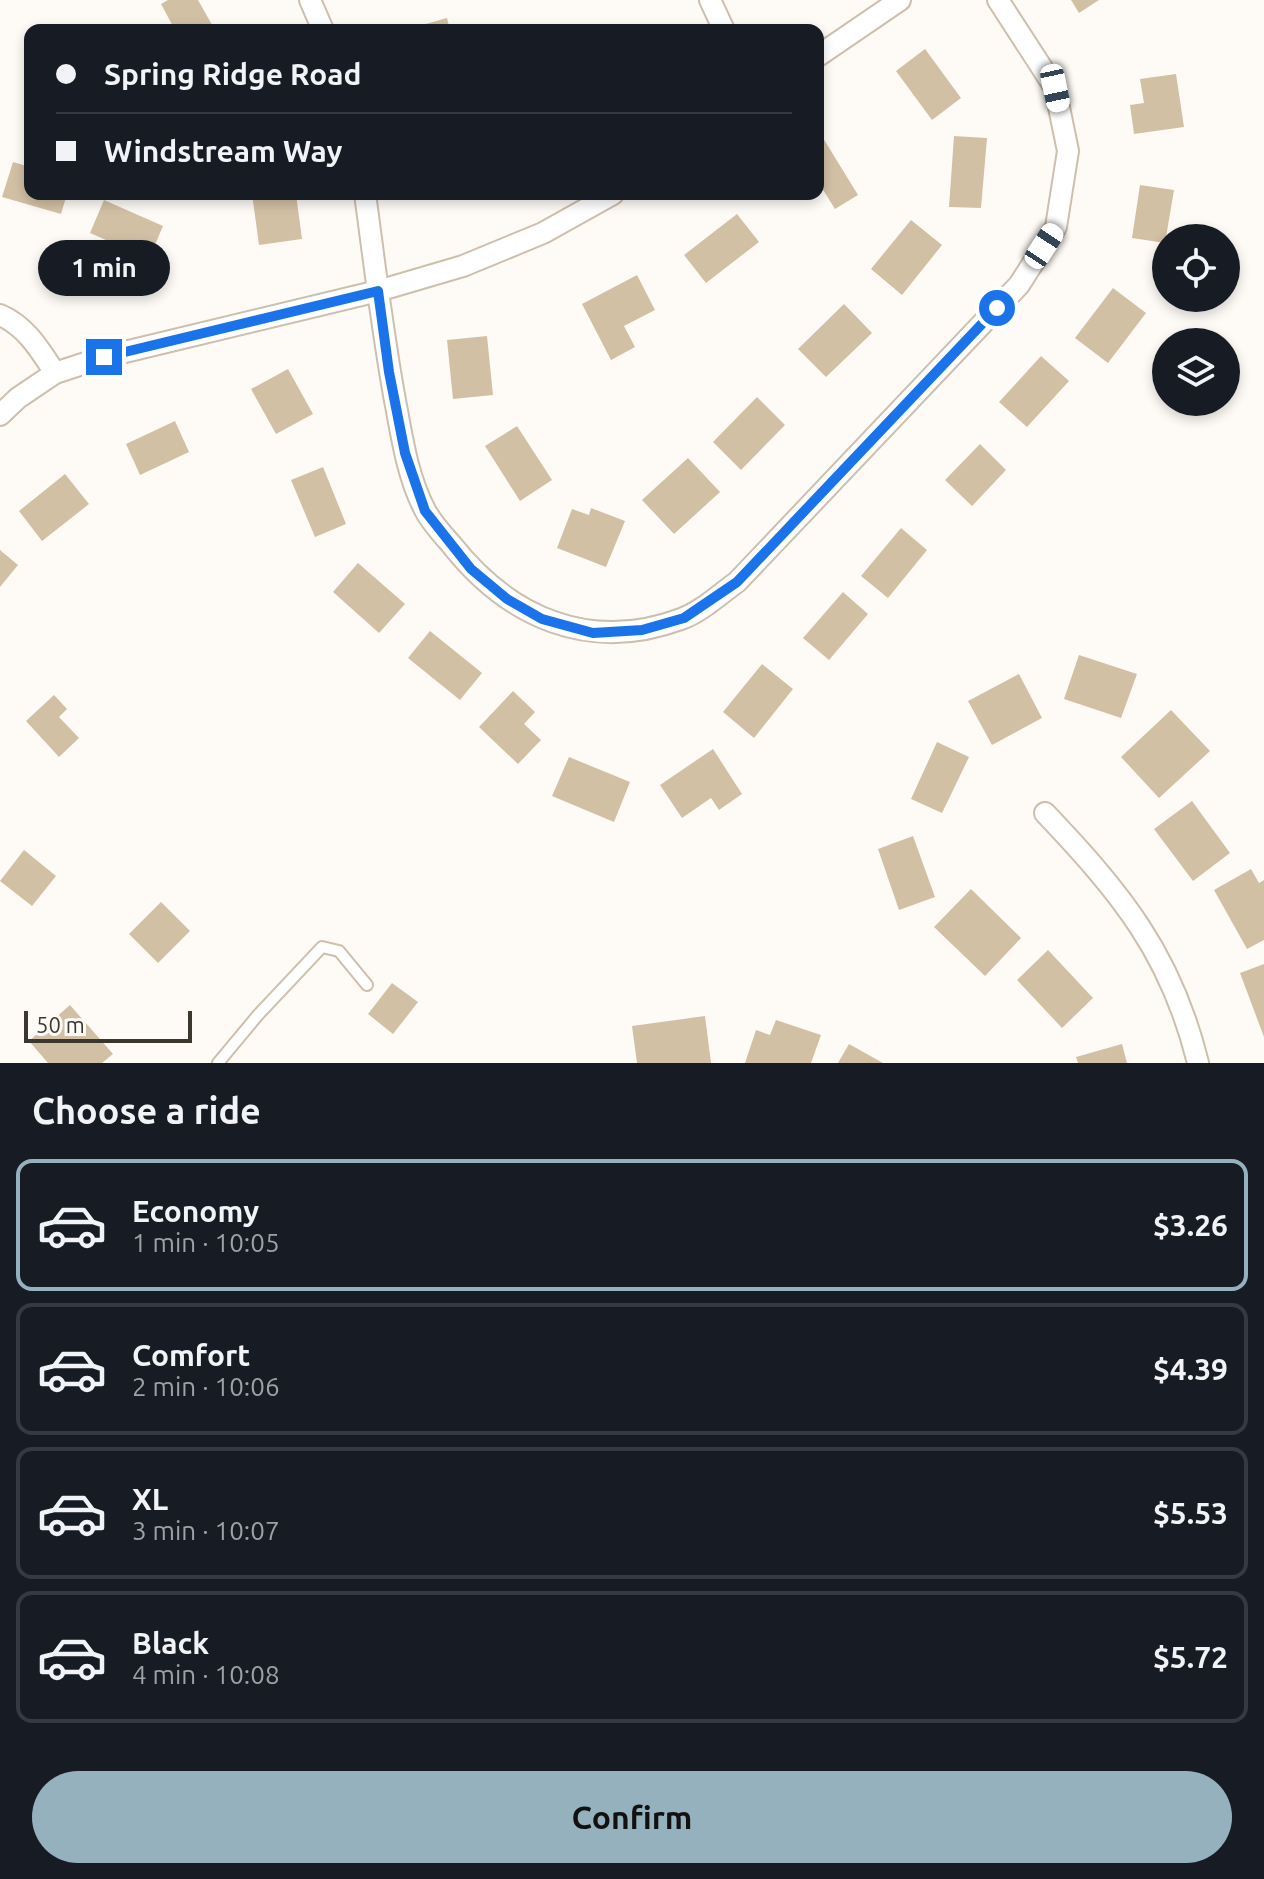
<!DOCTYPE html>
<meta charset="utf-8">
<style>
:root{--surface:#171b24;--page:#20242c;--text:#f1f3f6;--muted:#9ea1a6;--line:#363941;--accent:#95b1be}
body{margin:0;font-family:Ubuntu,sans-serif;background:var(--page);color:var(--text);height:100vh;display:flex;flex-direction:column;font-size:30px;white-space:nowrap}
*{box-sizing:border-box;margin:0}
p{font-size:26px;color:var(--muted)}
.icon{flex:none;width:44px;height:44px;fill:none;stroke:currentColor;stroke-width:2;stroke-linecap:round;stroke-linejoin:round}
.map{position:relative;height:1063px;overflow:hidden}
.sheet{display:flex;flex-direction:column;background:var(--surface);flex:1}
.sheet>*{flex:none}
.banner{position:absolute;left:24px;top:24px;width:800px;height:176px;border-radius:16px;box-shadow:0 4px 12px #0003;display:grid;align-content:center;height:176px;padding:0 32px;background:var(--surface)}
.tools{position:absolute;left:1152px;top:224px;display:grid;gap:16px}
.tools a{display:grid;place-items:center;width:88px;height:88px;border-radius:50%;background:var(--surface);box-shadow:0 4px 12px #0003;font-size:40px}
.scale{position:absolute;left:24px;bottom:20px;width:168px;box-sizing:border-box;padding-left:8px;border:4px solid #3b362e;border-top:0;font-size:22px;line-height:28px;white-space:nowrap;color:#3b362e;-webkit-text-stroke:6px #fefbf7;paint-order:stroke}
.end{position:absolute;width:36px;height:36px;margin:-18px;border:10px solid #1a73e8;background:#fff;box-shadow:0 0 0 4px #fff}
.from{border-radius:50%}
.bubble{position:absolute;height:56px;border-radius:28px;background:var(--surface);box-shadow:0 4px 12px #0003;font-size:26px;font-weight:600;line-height:56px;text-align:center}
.car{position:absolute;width:24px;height:48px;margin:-24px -12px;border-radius:10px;box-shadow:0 0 6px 2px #0007;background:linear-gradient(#fff 24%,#345 0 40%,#fff 0 76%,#345 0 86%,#fff 0)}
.banner b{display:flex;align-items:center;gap:28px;height:76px;font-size:30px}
.banner b+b{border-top:2px solid var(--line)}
.banner i{width:20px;height:20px;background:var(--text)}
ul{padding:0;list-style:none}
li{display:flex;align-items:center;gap:24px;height:132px;margin:0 16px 12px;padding:0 16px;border:4px solid var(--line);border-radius:16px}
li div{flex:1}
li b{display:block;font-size:30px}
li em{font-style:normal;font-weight:600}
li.current{border-color:var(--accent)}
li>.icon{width:72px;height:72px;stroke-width:1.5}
h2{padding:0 32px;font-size:36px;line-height:96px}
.cta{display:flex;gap:16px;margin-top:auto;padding:16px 32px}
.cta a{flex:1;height:92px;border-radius:48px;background:var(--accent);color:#111;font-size:32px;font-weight:600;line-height:92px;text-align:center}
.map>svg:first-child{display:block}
</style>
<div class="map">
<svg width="1264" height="1063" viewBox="0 0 1264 1063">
<rect width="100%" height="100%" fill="#fefbf7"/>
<g fill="#d2c0a5">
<polygon points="168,0 198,0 215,30 175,30 161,4"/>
<polygon points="1071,0 1099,0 1079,13"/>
<polygon points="447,18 450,30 408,30 408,29"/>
<polygon points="925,49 961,98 932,120 896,71"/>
<polygon points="1176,74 1184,127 1134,134 1130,105 1144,103 1140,79"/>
<polygon points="820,133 858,195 835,209 820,185 818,186 818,135"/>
<polygon points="954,136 987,138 981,208 949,207"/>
<polygon points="13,162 30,167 30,194 67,194 61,214 2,197"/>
<polygon points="1140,185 1174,190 1165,243 1132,238"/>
<polygon points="252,194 296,194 302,239 259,245"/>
<polygon points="104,200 163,226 149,259 90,233"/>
<polygon points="737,214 759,242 706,283 684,255"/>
<polygon points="911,220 942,245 902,295 871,269"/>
<polygon points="637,275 655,310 624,326 635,347 611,360 582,304"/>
<polygon points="1113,288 1146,313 1108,363 1075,338"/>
<polygon points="844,304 872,333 826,377 798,349"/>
<polygon points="487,336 493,395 453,399 447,340"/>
<polygon points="1041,356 1069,381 1027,427 999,402"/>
<polygon points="288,369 313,414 276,434 251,389"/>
<polygon points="757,397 785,425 741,470 713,442"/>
<polygon points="175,421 189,452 140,475 126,444"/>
<polygon points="517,426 552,480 520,501 485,446"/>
<polygon points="980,444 1006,470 972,506 945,480"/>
<polygon points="688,458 720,492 674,534 642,500"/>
<polygon points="323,467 346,524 315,537 291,480"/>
<polygon points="65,474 89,504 42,541 19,511"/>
<polygon points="591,508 625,521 606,567 557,548 572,509 589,515"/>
<polygon points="901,528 927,550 888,598 861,576"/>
<polygon points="0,550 18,565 0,587"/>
<polygon points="358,563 405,604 379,633 333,592"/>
<polygon points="843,592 868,614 829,660 803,638"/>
<polygon points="430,631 482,673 460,700 408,658"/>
<polygon points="1079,655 1137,674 1121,718 1064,699"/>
<polygon points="762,664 793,689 754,738 723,712"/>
<polygon points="1019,674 1042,718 992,745 968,701"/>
<polygon points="513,691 535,712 524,724 541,740 518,764 479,727"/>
<polygon points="54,695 67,709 59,717 79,738 59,757 26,721"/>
<polygon points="1171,710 1210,751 1159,798 1121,757"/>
<polygon points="937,742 969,757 942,813 911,799"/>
<polygon points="713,749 742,794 719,810 711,798 682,818 660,785"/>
<polygon points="569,757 630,782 614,822 552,796"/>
<polygon points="1192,801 1230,853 1193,881 1154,829"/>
<polygon points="913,836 935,897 899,910 878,849"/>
<polygon points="24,850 56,876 32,906 0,881"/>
<polygon points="1251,869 1259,883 1264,880 1264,940 1247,949 1214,890"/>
<polygon points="971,889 1021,938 985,976 934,927"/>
<polygon points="161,902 190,931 158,963 129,934"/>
<polygon points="1048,950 1093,998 1062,1028 1017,980"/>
<polygon points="1264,964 1264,1037 1240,973"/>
<polygon points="392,983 418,1002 393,1034 368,1014"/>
<polygon points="70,1005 113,1054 102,1063 48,1063 29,1041"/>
<polygon points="705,1016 711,1063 637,1063 632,1026"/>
<polygon points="776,1020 821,1035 811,1063 745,1063 756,1030 770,1035"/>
<polygon points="849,1044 883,1063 838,1063"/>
<polygon points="1122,1044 1127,1063 1078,1063 1076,1057"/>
</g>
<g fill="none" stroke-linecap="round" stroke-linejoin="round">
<g stroke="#cdbfac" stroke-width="14">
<polyline id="service" points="218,1063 258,1015 322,947 339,951 367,985"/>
</g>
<g stroke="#cdbfac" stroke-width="24">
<g id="minor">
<polyline points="310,0 323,30"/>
<polyline points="710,0 724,30"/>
<polyline points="818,56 900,0"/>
<path d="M365,194C375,266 383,339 397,411C403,444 409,480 425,510C431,522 442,534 451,544C509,618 590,653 681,619C701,612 720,594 737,582L1019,285L1056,227L1068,151L1055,88L998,0"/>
<path d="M0,315C26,326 40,350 55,373"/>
<polyline points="0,415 18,398 55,373 104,357 378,291 463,266 543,233 613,194"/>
<path d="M1045,813C1120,892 1171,953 1198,1063"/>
</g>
</g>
<use href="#service" stroke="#fff" stroke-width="10"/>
<use href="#minor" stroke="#fff" stroke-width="20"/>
</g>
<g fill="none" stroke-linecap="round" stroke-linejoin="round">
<polyline stroke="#1a73e8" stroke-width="10" points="104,357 378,291 389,372 405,453 425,511 471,569 507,599 542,619 593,633 642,630 684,618 737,582 997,308"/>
</g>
</svg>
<div class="tools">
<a><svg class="icon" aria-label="locate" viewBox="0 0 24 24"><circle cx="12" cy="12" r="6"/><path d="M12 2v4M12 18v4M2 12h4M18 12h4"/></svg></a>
<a><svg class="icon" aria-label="layers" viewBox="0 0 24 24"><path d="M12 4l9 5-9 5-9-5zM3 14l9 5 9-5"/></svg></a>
</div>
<div class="scale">50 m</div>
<i class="end from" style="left:997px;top:308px"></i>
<i class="end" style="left:104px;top:357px"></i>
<div class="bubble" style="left:38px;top:240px;width:132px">1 min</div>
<i class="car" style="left:1055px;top:88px;rotate:168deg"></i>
<i class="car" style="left:1044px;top:246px;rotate:33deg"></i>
<div class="banner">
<b><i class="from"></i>Spring Ridge Road</b>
<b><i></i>Windstream Way</b>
</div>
</div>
<section class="sheet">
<h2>Choose a ride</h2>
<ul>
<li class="current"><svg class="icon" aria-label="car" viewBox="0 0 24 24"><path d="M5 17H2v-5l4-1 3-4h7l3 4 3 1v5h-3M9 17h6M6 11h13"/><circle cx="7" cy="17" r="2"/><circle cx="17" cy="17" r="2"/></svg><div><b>Economy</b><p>1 min · 10:05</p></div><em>$3.26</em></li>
<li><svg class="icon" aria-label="car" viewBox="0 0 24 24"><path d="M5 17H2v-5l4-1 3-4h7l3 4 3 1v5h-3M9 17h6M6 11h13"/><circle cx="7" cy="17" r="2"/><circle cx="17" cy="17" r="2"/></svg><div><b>Comfort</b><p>2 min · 10:06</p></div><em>$4.39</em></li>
<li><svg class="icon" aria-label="car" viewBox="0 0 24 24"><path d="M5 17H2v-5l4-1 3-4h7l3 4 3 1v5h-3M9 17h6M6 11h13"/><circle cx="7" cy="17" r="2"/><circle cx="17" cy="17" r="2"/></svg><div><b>XL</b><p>3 min · 10:07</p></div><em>$5.53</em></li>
<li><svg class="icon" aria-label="car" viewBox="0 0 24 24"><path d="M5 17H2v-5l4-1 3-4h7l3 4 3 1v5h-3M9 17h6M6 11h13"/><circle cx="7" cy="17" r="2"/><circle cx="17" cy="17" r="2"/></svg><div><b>Black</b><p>4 min · 10:08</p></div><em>$5.72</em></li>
</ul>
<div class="cta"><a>Confirm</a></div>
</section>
